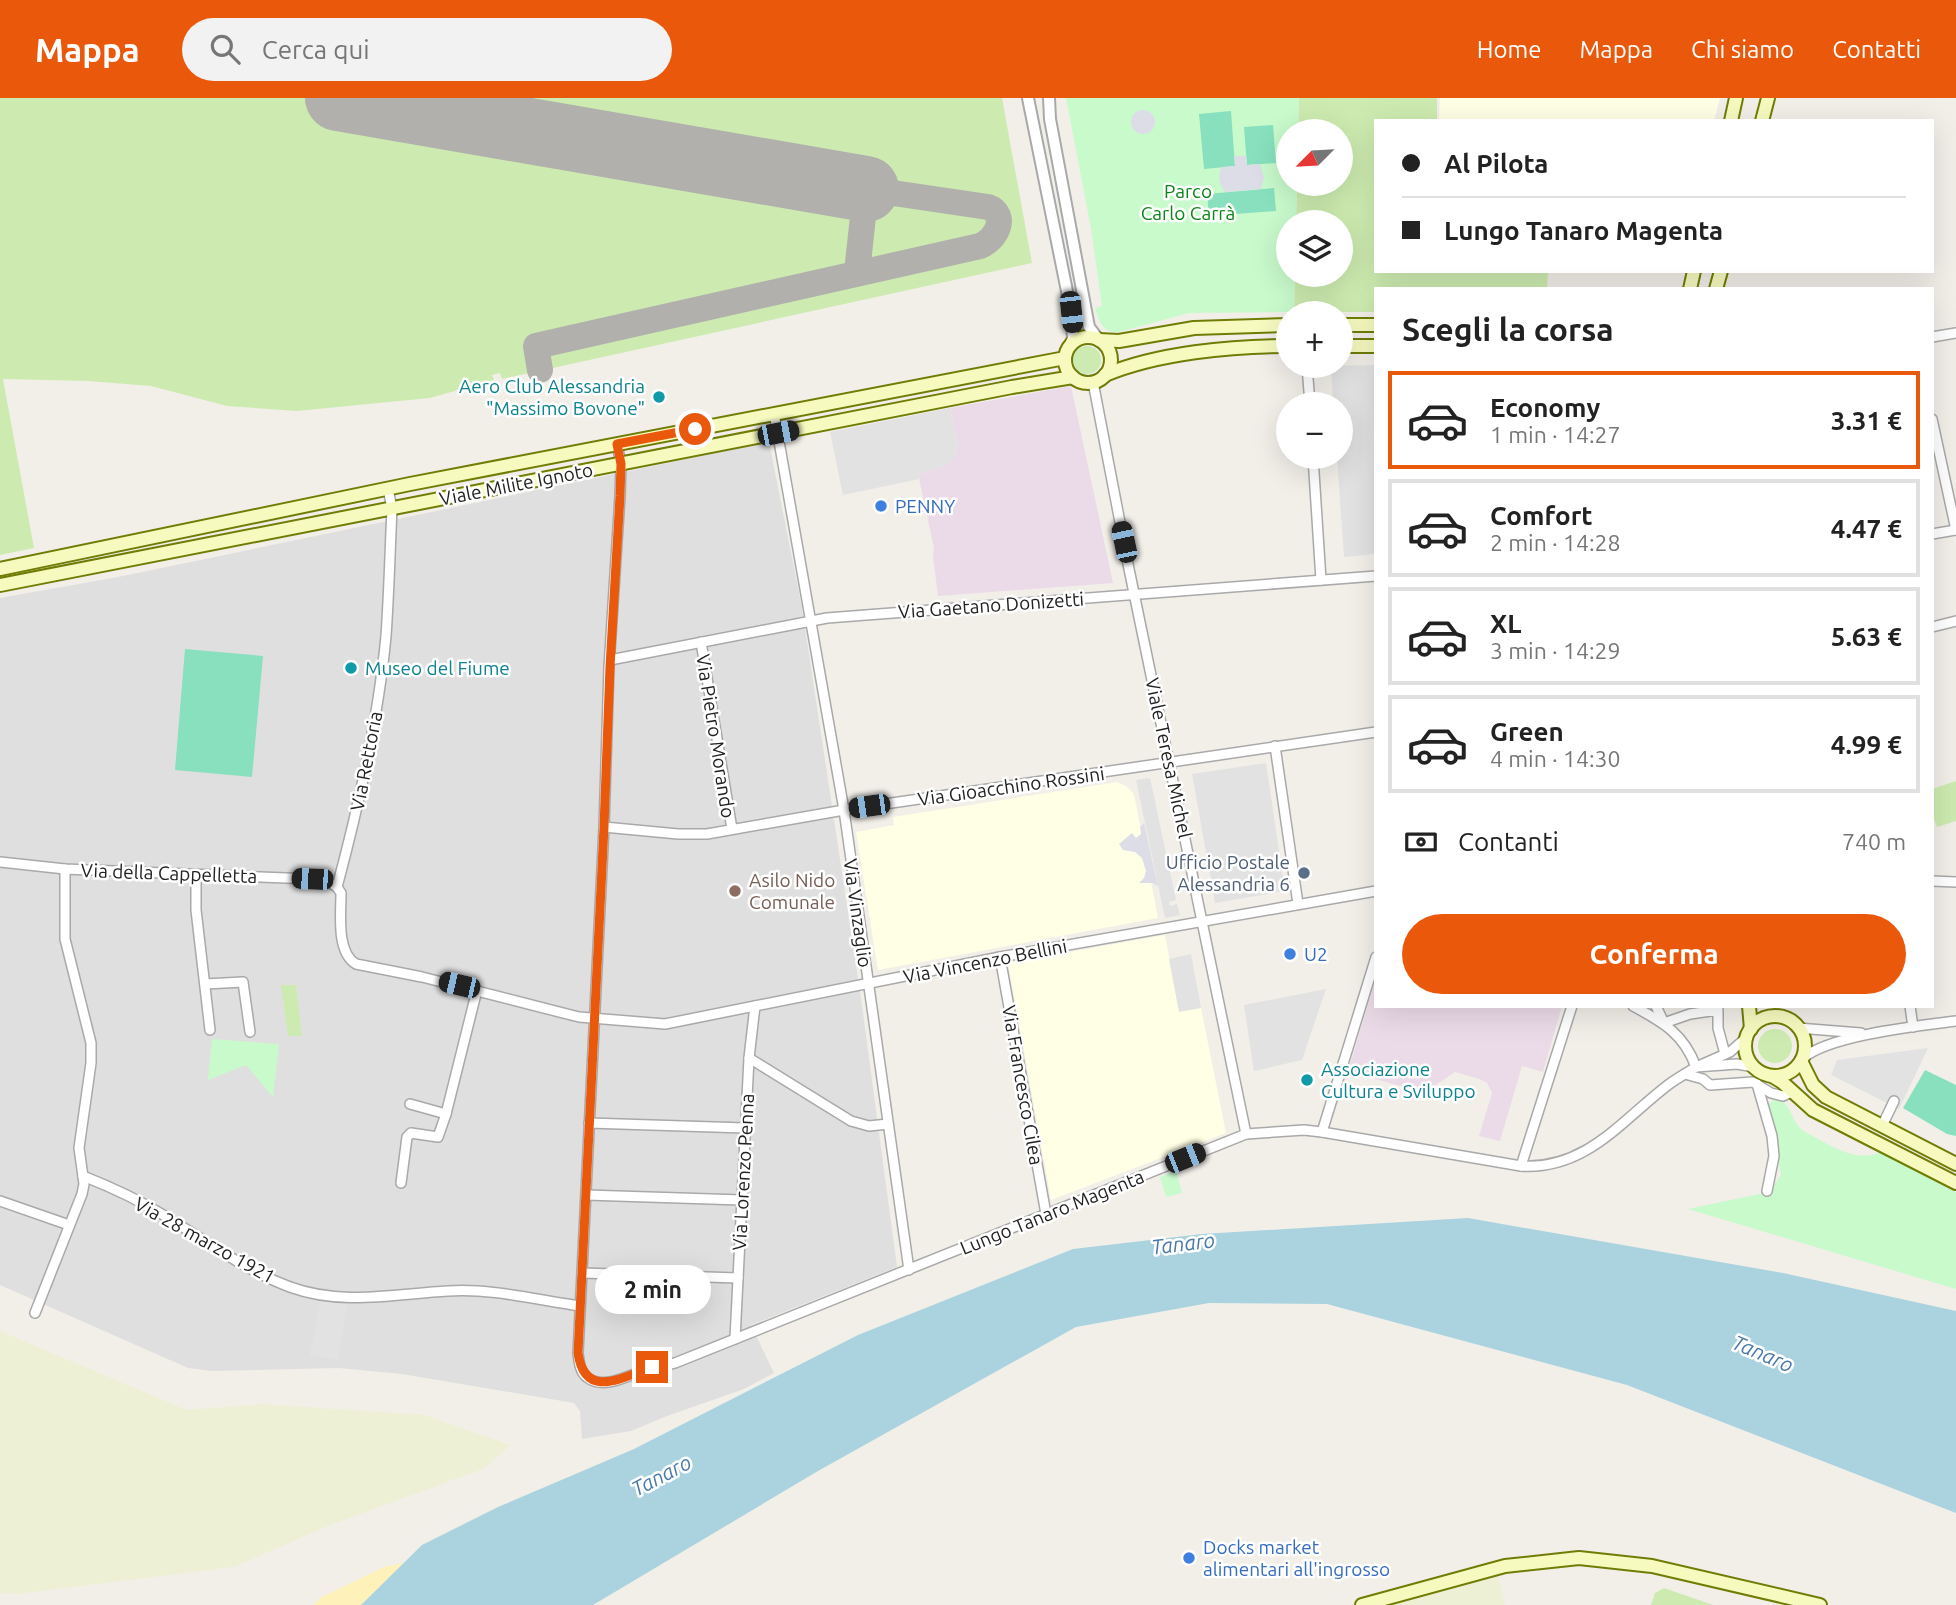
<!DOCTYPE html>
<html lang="it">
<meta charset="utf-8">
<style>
:root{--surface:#fff;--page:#f2f2f2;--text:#222;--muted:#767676;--line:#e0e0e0;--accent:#ea580c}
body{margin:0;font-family:Ubuntu,sans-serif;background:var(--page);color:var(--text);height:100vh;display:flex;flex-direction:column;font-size:26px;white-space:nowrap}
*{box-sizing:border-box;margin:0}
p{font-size:23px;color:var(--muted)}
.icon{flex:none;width:38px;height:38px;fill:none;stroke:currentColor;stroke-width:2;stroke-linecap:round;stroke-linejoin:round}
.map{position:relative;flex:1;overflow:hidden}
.sheet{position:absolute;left:1374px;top:189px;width:560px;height:721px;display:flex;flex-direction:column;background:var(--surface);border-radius:0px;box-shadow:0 7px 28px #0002}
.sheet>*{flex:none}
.banner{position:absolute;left:1374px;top:21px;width:560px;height:154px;border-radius:0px;box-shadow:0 7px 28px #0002;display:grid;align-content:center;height:154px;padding:0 28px;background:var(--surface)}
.needle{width:46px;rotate:246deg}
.fabs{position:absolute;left:1276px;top:21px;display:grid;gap:14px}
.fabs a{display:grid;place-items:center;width:77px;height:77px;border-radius:50%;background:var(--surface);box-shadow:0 7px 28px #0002;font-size:35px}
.end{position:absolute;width:32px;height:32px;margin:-16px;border:9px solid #ea580c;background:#fff;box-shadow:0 0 0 4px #fff}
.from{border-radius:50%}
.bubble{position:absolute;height:49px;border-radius:24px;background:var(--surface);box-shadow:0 7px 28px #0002;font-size:23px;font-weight:700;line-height:49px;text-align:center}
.car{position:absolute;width:21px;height:42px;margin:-21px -10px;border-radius:9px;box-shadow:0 0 5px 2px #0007;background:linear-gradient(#222 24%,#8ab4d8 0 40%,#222 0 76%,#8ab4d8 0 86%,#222 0)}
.banner b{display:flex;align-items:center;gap:24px;height:66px;font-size:26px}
.banner b+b{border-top:2px solid var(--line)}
.banner i{width:18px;height:18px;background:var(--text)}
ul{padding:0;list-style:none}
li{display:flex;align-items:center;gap:21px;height:98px;margin:0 14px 10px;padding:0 14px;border:4px solid var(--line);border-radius:0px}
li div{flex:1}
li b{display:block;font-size:26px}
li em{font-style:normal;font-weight:700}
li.selected{border-color:var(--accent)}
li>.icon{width:63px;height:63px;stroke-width:1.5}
h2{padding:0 28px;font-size:32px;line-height:84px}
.pay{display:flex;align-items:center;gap:18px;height:77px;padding:0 28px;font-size:26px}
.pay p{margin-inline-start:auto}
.cta{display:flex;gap:14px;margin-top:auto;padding:14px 28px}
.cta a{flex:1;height:80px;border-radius:42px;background:var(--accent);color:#fff;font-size:28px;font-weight:700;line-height:80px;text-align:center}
header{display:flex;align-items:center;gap:42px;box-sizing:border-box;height:98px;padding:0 35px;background:var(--accent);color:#fff}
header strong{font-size:33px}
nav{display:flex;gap:38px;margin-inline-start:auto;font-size:24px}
.search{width:490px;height:63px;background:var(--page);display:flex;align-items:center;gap:18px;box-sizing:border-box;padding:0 24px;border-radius:38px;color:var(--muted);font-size:26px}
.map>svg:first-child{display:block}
</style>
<header>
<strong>Mappa</strong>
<div class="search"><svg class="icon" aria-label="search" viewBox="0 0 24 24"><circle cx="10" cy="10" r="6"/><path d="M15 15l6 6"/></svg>Cerca qui</div>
<nav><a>Home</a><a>Mappa</a><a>Chi siamo</a><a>Contatti</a></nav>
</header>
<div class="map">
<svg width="1956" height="1507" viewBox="0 0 1956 1507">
<rect width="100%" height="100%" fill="#f2efe9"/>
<polygon fill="#e0dfdf" points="769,344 802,510 861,900 897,1169 751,1227 774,1275 744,1291 667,1318 631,1333 582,1341 580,1313 574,1305 402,1276 339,1270 212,1273 188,1270 0,1187 0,500 118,479"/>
<g fill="#ebdbe8">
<polygon points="1071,288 1113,485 938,498 933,459 934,450 918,376 945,368 956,356 958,348 950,310"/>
<polygon points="1375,883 1376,908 1562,908 1543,974 1522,968 1500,1043 1479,1038 1492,995 1487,985 1479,981 1455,974 1424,995 1348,973"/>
</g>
<g fill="#ffffe5">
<polygon points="1440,0 1720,0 1714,23 1439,23"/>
<polygon points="1117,684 1126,688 1134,696 1158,820 878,872 856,734 894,727 893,719"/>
<polygon points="1165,837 1179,913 1201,910 1226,1035 1051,1102 1008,865"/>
</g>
<g fill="#eef0d5">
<polygon points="0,1233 187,1312 262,1306 424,1317 511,1347 483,1371 328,1428 234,1469 17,1496 0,1495"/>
<polygon points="1497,1476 1505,1507 1381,1507"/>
</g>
<g fill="#cdebb0">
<polygon points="0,0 1002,0 1032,165 502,281 500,275 492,277 494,282 430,300 297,313 227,308 151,288 88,283 3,281 34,450 0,457"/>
<polygon points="1299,0 1437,0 1437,23 1376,23 1376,173 1548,173 1547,191 1376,191 1375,214 1294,214 1295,177 1340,177 1340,124 1296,124 1297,86 1340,86 1340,33 1298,33"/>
<circle cx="1087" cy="262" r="14"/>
<polygon points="1956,683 1956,723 1937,729 1932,715 1932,691"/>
<polygon points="281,887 296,887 302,938 288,938"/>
<circle cx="1775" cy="948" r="17"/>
<polygon points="1664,1490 1713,1507 1651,1507 1655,1495"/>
</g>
<polygon fill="#fff1ba" points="404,1465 362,1507 314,1507 320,1500 384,1469"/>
<g fill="#c8facc">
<path d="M1066,0H1299L1298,33H1288V86H1297L1296,124H1288V177H1295L1294,214L1189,215L1119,234C1102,235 1099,223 1095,210L1102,208L1091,130Z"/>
<polygon points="212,941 279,946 273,999 246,967 208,982"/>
<path d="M1776,999C1792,1008 1789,1016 1799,1029C1803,1034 1812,1037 1818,1041C1836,1051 1859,1064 1880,1054L1956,1094V1191L1688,1111L1769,1094L1781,1077L1767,1008Z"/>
<polygon points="1176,1073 1182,1095 1166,1099 1160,1079"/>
</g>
<g fill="#88e0be">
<polygon points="1231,13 1235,68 1204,71 1199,16"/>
<polygon points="1273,27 1276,65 1247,67 1244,29"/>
<polygon points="1274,90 1276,113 1209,118 1207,96"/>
<polygon points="185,551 263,558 252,679 175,672"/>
<polygon points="1925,972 1956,987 1956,1038 1947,1036 1903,1010"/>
</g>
<g fill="#e2e2e2">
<polygon points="1375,267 1375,456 1344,459 1337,359 1340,359 1340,306 1333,306 1331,268"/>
<polygon points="950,310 958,348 956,356 946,368 918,376 919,381 843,397 830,334"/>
<polygon points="1266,665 1285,793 1215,805 1192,676"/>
<polygon points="1150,680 1176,802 1169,804 1170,808 1177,806 1180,817 1165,820 1136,682"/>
<polygon points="1191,856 1201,910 1179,914 1169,861"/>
<polygon points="1326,891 1302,962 1254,973 1244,907"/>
<polygon points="1928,950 1899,1011 1831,977 1837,962"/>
<polygon points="320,1203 348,1206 338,1262 310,1257"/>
</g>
<g fill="#dddde8">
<circle cx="1143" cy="24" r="12"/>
<polygon points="1234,58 1246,58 1247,67 1260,66 1264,79 1261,91 1225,94 1223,92 1219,82 1220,72 1222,69 1235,68"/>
<polygon points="1144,725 1152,762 1158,788 1153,785 1139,785 1144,780 1146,773 1142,760 1135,754 1123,752 1119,746 1132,735 1136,740 1141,736 1140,729"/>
</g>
<polygon fill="#aad3df" points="1468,1120 1783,1175 1956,1213 1956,1415 1627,1287 1327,1206 1209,1205 1076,1229 818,1373 593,1507 361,1507 422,1447 498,1409 634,1351 858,1237 1073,1151 1202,1136"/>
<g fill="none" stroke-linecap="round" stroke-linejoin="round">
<path stroke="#b1b0ac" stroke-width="26" d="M540,272L536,248L980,148C996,142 1009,117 988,109L866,91L857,174"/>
<polyline stroke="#b1b0ac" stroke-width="66" points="338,0 866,91"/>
<g stroke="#a9a9a9" stroke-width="12">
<g id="minor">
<polyline points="1932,239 1956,235"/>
<polyline points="1307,268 1310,306"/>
<polyline points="1093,284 1129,471 1246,1036"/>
<polyline points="774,315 844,712 909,1172"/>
<polyline points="1932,321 1956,432"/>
<path d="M617,346L621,366L620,398L609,569L604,729L578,1255C579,1264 580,1275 588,1280C606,1293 635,1274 653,1269C660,1268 668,1267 675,1265L1246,1036L1304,1032L1322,1034L1521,1068C1586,1072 1622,1022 1668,987C1677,980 1687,975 1696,969C1684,936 1663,924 1633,908"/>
<polyline points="1313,359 1321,482"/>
<polyline points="1932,436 1956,432"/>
<polyline points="1932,529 1956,523"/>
<polyline points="701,544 732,731"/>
<polyline points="610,562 827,520 1376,478"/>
<polyline points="1275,648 1298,806"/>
<polyline points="604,729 678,736 707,736 844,712 1376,634"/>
<polyline points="0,764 65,771 312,781 327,783 337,789"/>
<polyline points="196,776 196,812 210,932"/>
<polyline points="1932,783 1956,784"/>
<path d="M337,789L341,795C341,816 336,854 356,866L422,879L579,919L665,926L1000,859L1376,793"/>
<path d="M337,789C359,707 378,623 386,538C389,496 390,453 392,410L388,391"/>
<polyline points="1000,859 1046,1116"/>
<polyline points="205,886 243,884 250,934"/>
<polyline points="1656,908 1664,925"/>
<polyline points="1910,908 1913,929"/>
<polyline points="1664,925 1690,916 1718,912 1718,930 1725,956"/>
<polyline points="1798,930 1861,935"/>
<polyline points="1747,939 1730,954 1696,969 1737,966 1754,969"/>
<polyline points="749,960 851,1023 869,1028 888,1026"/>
<path d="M1803,960C1831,937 1918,928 1956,923"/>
<polyline points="1685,976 1703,981 1710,987 1753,984 1771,995 1783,998 1792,994"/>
<polyline points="1757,986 1772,1038 1774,1058 1767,1093"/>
<polyline points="410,1006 446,1016 477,892"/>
<polyline points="589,1025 745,1030"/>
<polyline points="1882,1028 1894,1003"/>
<polyline points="1322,1034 1376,859"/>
<polyline points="1521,1068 1572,908"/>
<path d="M83,1078C111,1089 139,1102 165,1118C205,1142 244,1172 290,1189C342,1208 394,1196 448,1193C491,1190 537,1202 580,1208"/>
<polyline points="401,1085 407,1039 411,1035 438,1039 446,1016"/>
<polyline points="586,1097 742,1102"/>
<polyline points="0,1103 69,1127"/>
<polyline points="582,1175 738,1180"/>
<polyline points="35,1215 82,1096 84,1086 79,1050 91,965 91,945 65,841 65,771"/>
<polyline points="735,1241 749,960 755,908"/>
</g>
</g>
<g stroke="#a9a9a9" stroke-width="14">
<g id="tertiary">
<polyline points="1028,0 1071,213 1073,240 1070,247"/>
<polyline points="1049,0 1050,21 1089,229 1099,242"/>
</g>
</g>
<g stroke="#707d05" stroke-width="16">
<g id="secondary">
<polyline points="1731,23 1736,0"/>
<polyline points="1762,23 1768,0"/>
<polyline points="1690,191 1694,173"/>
<polyline points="1716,191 1721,173"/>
<polyline points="1340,227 1376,227"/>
<circle cx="1088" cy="262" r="23"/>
<polyline points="1099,242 1119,243 1194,230 1288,227"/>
<polyline points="1340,248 1376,248"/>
<path d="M1105,277C1157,255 1232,248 1288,248"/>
<polyline points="0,471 410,386 1065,260"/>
<polyline points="0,487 1012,289 1073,279"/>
<polyline points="1749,908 1751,931"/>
<circle cx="1775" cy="948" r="30"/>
<polyline points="1801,963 1813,987 1826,999 1956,1066"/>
<polyline points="1772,978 1782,984 1813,1012 1956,1085"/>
<polyline points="1362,1507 1505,1468 1579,1460 1652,1468 1820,1507"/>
</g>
</g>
<use href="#minor" stroke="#fff" stroke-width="9"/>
<use href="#tertiary" stroke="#fff" stroke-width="10"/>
<use href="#secondary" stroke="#f7fabf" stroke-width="12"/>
</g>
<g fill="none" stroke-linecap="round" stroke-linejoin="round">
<path stroke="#ea580c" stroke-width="9" d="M652,1269C621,1280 585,1302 578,1255L604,729L610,569L620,398L621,366L617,346L695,331"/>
</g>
<g fill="#0f9aa8" stroke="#fff" stroke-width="2.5">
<circle cx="659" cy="299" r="7"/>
<circle cx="351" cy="570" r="7"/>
<circle cx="1307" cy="982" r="7"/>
</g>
<g fill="#3f7fe0" stroke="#fff" stroke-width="2.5">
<circle cx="881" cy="408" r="7"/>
<circle cx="1290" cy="856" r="7"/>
<circle cx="1189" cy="1460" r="7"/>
</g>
<circle fill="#5c6f8a" stroke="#fff" stroke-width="2.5" cx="1304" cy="775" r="7"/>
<circle fill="#8d6e63" stroke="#fff" stroke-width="2.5" cx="735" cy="793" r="7"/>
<g text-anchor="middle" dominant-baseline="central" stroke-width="5" stroke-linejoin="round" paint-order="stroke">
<g font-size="19" fill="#0c8416" stroke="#fff">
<text x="1188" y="93">Parco<tspan x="1188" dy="22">Carlo Carrà</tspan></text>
</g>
<g font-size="19" fill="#0d838f" stroke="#fff" text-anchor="start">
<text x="645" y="288" text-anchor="end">Aero Club Alessandria<tspan x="645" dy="22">"Massimo Bovone"</tspan></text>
<text x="365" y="570">Museo del Fiume</text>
<text x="1321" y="971">Associazione<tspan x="1321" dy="22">Cultura e Sviluppo</tspan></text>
</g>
<g font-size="19" fill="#222" stroke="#fff">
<text transform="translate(516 386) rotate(-11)">Viale Milite Ignoto</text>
<text transform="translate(991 507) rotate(-4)">Via Gaetano Donizetti</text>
<text transform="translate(716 638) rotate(81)">Via Pietro Morando</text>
<text transform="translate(1169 660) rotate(78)">Viale Teresa Michel</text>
<text transform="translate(366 663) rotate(-79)">Via Rettoria</text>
<text transform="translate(1011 688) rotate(-8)">Via Gioacchino Rossini</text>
<text transform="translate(169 775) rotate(2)">Via della Cappelletta</text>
<text transform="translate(858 815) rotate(82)">Via Vinzaglio</text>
<text transform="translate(985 863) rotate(-11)">Via Vincenzo Bellini</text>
<text transform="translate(1023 987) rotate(80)">Via Francesco Cilea</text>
<text transform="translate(743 1074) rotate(-87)">Via Lorenzo Penna</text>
<text transform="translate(1052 1114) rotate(-22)">Lungo Tanaro Magenta</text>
<text transform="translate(205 1142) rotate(29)">Via 28 marzo 1921</text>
</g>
<g font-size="19" fill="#366cbe" stroke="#fff" text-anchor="start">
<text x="895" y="408">PENNY</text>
<text x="1304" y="856">U2</text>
<text x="1203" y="1449">Docks market<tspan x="1203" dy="22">alimentari all'ingrosso</tspan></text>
</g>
<g font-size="19" fill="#4e5e75" stroke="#fff" text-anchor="end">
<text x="1290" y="764">Ufficio Postale<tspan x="1290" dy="22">Alessandria 6</tspan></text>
</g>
<g font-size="19" fill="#785e54" stroke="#fff" text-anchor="start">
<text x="749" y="782">Asilo Nido<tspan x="749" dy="22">Comunale</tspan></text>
</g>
<g font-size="21" font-style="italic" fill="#4a7aab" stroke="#fff">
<text transform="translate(1183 1145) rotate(-7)">Tanaro</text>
<text transform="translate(1763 1255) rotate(23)">Tanaro</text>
<text transform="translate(661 1377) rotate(-28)">Tanaro</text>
</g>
</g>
</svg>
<div class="fabs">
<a><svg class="needle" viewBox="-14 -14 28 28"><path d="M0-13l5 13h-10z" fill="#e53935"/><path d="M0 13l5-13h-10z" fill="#767676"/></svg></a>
<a><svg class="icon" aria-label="layers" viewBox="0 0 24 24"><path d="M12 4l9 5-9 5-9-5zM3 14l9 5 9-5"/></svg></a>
<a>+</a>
<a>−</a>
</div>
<i class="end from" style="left:695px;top:331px"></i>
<i class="end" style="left:652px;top:1269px"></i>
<div class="bubble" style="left:595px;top:1167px;width:116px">2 min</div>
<i class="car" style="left:1071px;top:214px;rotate:174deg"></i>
<i class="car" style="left:778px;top:335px;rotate:79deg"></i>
<i class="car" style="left:1124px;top:444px;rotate:348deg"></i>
<i class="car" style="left:869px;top:708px;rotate:262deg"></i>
<i class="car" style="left:312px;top:781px;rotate:272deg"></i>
<i class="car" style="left:459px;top:887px;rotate:283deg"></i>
<i class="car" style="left:1185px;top:1060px;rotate:68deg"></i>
<div class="banner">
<b><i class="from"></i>Al Pilota</b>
<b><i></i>Lungo Tanaro Magenta</b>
</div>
<section class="sheet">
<h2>Scegli la corsa</h2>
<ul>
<li class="selected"><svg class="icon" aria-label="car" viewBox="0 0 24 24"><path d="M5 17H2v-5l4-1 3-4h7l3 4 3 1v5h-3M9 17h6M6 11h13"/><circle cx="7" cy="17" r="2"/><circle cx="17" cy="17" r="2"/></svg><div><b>Economy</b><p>1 min · 14:27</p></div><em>3.31 €</em></li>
<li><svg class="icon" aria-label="car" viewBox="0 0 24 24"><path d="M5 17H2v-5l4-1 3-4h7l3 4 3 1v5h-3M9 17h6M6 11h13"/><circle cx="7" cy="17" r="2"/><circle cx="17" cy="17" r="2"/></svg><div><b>Comfort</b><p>2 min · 14:28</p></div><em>4.47 €</em></li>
<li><svg class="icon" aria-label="car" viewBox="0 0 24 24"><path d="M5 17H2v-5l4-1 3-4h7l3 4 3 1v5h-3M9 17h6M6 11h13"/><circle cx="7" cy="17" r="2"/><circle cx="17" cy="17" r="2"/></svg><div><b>XL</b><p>3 min · 14:29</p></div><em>5.63 €</em></li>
<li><svg class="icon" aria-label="car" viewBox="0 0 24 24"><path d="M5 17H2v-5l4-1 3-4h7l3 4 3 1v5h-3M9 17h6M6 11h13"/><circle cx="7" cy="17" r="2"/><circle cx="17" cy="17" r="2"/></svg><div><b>Green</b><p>4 min · 14:30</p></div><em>4.99 €</em></li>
</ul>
<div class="pay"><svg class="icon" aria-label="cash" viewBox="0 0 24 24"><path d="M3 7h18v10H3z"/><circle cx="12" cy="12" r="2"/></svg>Contanti<p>740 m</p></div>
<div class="cta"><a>Conferma</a></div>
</section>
</div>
